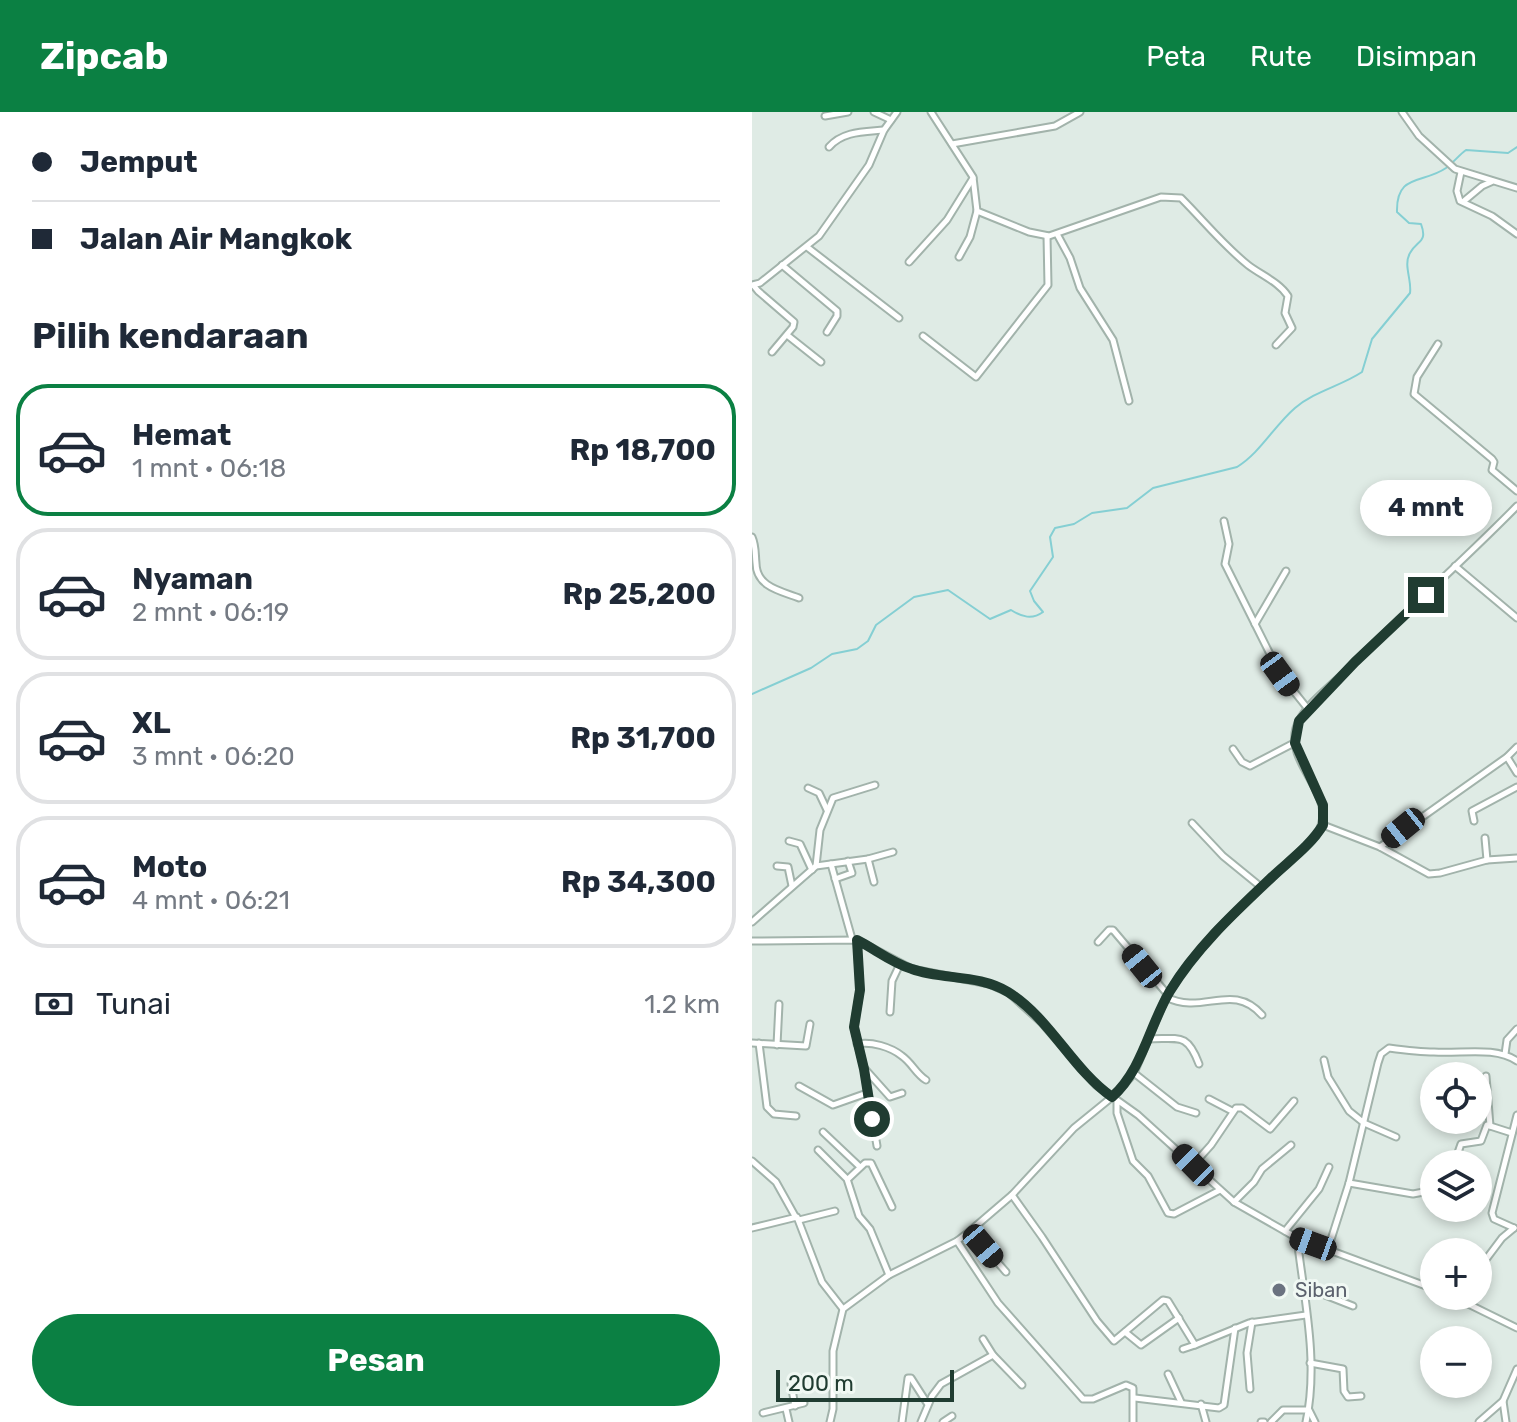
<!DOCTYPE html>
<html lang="id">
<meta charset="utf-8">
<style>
:root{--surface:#fff;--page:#f6f6f7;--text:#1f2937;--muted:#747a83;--line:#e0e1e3;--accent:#0b8043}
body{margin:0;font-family:Rubik,sans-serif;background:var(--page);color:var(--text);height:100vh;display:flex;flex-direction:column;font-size:30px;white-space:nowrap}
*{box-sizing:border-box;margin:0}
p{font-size:26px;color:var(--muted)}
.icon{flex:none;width:44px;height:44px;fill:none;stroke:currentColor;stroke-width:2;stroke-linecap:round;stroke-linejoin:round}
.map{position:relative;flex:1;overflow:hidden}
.details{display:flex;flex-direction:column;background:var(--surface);width:752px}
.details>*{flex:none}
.top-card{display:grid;align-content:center;height:176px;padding:0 32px;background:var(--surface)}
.buttons{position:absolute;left:668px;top:950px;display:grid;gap:16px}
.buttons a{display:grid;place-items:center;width:72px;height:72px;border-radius:50%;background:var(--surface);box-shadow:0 4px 12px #0003;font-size:40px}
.scale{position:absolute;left:24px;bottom:20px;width:178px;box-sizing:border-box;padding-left:8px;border:4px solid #203c31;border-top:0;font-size:22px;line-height:28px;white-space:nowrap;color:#203c31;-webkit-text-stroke:6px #f0f8f3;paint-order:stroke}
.end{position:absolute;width:36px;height:36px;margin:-18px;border:10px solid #203c31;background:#fff;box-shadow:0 0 0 4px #fff}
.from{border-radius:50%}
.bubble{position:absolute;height:56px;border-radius:28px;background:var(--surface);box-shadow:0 4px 12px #0003;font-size:26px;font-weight:700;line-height:56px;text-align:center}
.car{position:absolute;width:24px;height:48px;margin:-24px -12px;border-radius:10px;box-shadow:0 0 6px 2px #0007;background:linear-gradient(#222 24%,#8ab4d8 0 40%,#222 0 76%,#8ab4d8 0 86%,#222 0)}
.top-card b{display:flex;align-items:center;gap:28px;height:76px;font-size:30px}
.top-card b+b{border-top:2px solid var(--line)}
.top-card i{width:20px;height:20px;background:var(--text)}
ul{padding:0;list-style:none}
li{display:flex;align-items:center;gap:24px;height:132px;margin:0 16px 12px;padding:0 16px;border:4px solid var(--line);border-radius:32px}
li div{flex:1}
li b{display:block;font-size:30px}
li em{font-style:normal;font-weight:700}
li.on{border-color:var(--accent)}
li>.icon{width:72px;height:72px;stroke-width:1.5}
h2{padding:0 32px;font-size:36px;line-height:96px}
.pay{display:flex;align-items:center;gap:20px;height:88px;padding:0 32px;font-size:30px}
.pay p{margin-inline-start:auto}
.button{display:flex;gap:16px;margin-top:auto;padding:16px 32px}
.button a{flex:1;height:92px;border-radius:48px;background:var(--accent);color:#fff;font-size:32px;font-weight:700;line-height:92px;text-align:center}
header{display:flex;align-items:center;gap:48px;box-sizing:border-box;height:112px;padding:0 40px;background:var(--accent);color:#fff}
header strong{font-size:38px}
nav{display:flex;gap:44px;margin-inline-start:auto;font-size:28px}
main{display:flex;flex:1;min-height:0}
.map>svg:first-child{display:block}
</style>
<header>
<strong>Zipcab</strong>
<nav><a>Peta</a><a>Rute</a><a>Disimpan</a></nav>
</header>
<main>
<section class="details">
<div class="top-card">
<b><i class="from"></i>Jemput</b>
<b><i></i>Jalan Air Mangkok</b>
</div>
<h2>Pilih kendaraan</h2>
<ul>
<li class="on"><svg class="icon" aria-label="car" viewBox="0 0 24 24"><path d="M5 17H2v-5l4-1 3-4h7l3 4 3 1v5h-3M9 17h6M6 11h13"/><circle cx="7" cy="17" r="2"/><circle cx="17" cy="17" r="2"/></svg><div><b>Hemat</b><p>1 mnt · 06:18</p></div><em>Rp 18,700</em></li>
<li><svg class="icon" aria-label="car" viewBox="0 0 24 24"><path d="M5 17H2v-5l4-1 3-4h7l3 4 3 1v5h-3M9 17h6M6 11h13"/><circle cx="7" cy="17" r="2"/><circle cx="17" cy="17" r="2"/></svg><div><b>Nyaman</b><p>2 mnt · 06:19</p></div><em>Rp 25,200</em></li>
<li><svg class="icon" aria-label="car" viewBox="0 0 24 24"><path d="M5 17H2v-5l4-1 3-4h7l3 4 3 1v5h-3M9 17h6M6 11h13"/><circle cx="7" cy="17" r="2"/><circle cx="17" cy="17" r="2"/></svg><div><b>XL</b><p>3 mnt · 06:20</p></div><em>Rp 31,700</em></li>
<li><svg class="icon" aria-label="car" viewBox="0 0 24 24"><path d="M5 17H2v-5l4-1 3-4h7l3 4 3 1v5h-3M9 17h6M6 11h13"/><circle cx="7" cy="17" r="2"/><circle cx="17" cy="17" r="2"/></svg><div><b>Moto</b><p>4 mnt · 06:21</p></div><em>Rp 34,300</em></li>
</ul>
<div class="pay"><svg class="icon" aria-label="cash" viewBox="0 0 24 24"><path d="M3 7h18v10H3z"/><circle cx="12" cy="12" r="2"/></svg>Tunai<p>1.2 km</p></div>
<div class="button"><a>Pesan</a></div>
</section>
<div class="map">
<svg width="765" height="1310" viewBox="0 0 765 1310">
<rect width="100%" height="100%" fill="#dfebe5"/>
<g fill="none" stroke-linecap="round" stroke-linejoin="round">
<path stroke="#85cfd3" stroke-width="2" d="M0,582L59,556L80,542L105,537L116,529L124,513L162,485L196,478L238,507L259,498C270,505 280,508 291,500L282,489L278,479L301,445L298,425L303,416L322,412L340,401L375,396L401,376L485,355C508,341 522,314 543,296C563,279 589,274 610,260L620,227L658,181C660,168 651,153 658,141C665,128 676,131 669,112L657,111L645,100C644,61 671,72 694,56C702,50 707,43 714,38L756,41L765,35"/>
<g stroke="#a2b3ab" stroke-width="9">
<g id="street">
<polyline points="122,0 139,8"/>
<path d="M179,0L221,65L225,99L277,120L297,124L409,85L429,86C452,109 471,133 496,153C509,163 527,170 536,184L533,201L540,216L524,233"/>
<polyline points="650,0 667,24 703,57 765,76"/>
<polyline points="73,4 96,0"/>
<polyline points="200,32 303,14 328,0"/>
<path d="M77,35C91,19 112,20 132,18"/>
<polyline points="709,60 705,79 708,89 740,104 765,122"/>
<polyline points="712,89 730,74 739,70"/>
<polyline points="305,122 318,146 328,176 361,228 377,289"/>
<polyline points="55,135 147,206"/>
<polyline points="207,145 218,125 225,99"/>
<polyline points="157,150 195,108 221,66"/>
<polyline points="30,153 85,199 85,204 75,220"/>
<polyline points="0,173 8,171 67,124 117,53 132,18 145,0"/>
<polyline points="2,174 6,179 42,210 41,215 20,240"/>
<polyline points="35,223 69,250"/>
<polyline points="171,224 224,265 296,173 295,124"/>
<polyline points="686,232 665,265 662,282 740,347 742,350 740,358 765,379"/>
<polyline points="472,409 477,432 473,452 528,562 556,597"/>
<path d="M0,425C4,434 3,442 4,451C4,475 29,479 47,486"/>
<polyline points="703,454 765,506"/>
<polyline points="503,512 534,459"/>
<polyline points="481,637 490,650 498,654 542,631"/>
<polyline points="755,645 765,661"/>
<polyline points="56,676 67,681 75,698"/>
<polyline points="722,709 720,699 765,675"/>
<polyline points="440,711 471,744 509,775"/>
<polyline points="571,713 628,735 677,762 688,761 735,748 765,746"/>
<polyline points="733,726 735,748"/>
<polyline points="37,729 48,732 60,758"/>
<polyline points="628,735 755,645 765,635"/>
<polyline points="116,747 122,770"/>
<polyline points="79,752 100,827"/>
<polyline points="25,754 36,755 40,774"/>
<polyline points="64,754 68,718 81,686 123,673"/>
<polyline points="83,767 100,761 96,749"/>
<polyline points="0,810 64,754 116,747 141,740"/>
<polyline points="0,829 105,828 160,857 237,872 257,881 290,911 344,973 386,1003 482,1090 545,1126 682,1177"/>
<polyline points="105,829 108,878 102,915 112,957 125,1034"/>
<polyline points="346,830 357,818 361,818 416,883"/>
<path d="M414,885C451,904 480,869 510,903"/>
<polyline points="138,900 140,869 148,852"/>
<path d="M396,927C427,927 435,920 447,952"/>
<polyline points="0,931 54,934 58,912"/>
<polyline points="7,931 15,995 22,1002 44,1004"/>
<path d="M105,932C119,929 139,935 150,944C160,951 164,962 174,968"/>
<polyline points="25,933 27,892"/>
<polyline points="753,942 755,928 765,917"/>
<polyline points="572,948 576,965 597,999 612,1011 644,1025"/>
<polyline points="113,957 138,985 150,981"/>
<polyline points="382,961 425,995 444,1001"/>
<polyline points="734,964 738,1014"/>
<polyline points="47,974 81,993 115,981"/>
<polyline points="457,987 480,999"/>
<polyline points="365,989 365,1001 381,1049 396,1064 416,1101 422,1102 468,1078"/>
<polyline points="71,1020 108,1055"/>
<polyline points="66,1038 95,1067 107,1104 118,1117 137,1163"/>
<polyline points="0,1049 24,1070 43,1104"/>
<polyline points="702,1052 709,1032 729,1029 735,1013 760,1021"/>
<polyline points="441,1053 459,1033 484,996 490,996 518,1017 542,989"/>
<polyline points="96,1067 113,1051 119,1051 140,1095"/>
<polyline points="597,1071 661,1082 682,1078"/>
<polyline points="260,1083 290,1125 345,1209 362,1229 411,1188 416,1189 443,1233 497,1211 554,1203"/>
<polyline points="482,1090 502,1070 510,1057 539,1033"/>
<polyline points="47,1108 83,1099"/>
<polyline points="0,1116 45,1105 70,1170 91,1197"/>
<polyline points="762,1116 742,1107 740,1101 765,1003"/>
<polyline points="218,1119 254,1160"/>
<polyline points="533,1119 567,1077 577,1055"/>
<path d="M545,1126C552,1186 567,1250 554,1310"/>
<polyline points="205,1129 246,1191 331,1287 341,1287 374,1273 381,1276 381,1310"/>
<path d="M576,1137L597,1071L626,951L629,942L637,936C652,938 667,940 682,940C709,942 743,934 765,949"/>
<polyline points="726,1158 750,1126 762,1116"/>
<polyline points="550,1174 601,1194"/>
<polyline points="702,1185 765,1216"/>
<polyline points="373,1220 389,1233 427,1206"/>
<polyline points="231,1227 241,1243 270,1273"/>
<polyline points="431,1237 443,1233"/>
<polyline points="558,1251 591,1257 592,1279 596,1285 609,1284"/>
<polyline points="416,1262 429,1290"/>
<polyline points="498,1277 495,1241 500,1210"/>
<polyline points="383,1286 467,1296 472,1293 483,1216"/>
<polyline points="751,1289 754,1310"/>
<polyline points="449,1292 454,1310"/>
<polyline points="43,1294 39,1272 50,1267"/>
<polyline points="34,1297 37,1310"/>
<polyline points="11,1301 52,1291"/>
<path d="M78,1310L81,1297V1239L91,1197L137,1163L205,1129L218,1119L260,1083L322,1016L365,981L382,961L414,885L433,856L466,817L564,724C590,684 533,655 544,616C551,594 577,576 592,561C649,504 709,451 765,394"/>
<polyline points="150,1310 156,1266 159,1266 175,1291"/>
<polyline points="169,1310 180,1284 189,1272 241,1243"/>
<polyline points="191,1310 200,1304"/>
<polyline points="509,1310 512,1310"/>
<polyline points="519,1310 531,1298 557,1298 563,1310"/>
<polyline points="727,1310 751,1289 765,1257"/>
</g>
</g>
<use href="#street" stroke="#fff" stroke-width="5"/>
</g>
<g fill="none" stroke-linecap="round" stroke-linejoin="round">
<path stroke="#203c31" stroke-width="10" d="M120,1007L112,957L102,915L108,878L105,828C123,837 140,851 160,857C190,868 227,862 256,880C298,906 320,957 360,985C391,957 397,914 418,879C444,836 483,800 520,765C538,748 558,734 571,713V693L543,631L547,609L603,550L674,483"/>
</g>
<circle fill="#6b7280" stroke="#f0f8f3" stroke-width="3" cx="527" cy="1178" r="8"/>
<g text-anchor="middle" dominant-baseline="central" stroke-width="6" stroke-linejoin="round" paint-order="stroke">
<g font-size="20" fill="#5b616d" stroke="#f0f8f3" text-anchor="start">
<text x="543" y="1178">Siban</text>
</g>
</g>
</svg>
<div class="buttons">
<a><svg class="icon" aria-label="locate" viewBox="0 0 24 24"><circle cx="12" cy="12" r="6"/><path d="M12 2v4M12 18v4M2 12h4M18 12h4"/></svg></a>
<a><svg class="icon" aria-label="layers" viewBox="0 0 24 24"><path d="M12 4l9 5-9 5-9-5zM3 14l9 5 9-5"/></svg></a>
<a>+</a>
<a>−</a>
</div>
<div class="scale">200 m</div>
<i class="end from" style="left:120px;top:1007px"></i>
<i class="end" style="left:674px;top:483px"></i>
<div class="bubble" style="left:608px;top:368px;width:132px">4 mnt</div>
<i class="car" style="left:528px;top:562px;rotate:144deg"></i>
<i class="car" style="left:651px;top:716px;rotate:231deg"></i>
<i class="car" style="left:390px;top:854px;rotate:321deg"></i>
<i class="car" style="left:441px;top:1053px;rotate:315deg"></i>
<i class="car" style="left:561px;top:1132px;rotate:290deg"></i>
<i class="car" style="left:231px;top:1134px;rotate:140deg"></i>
</div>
</main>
